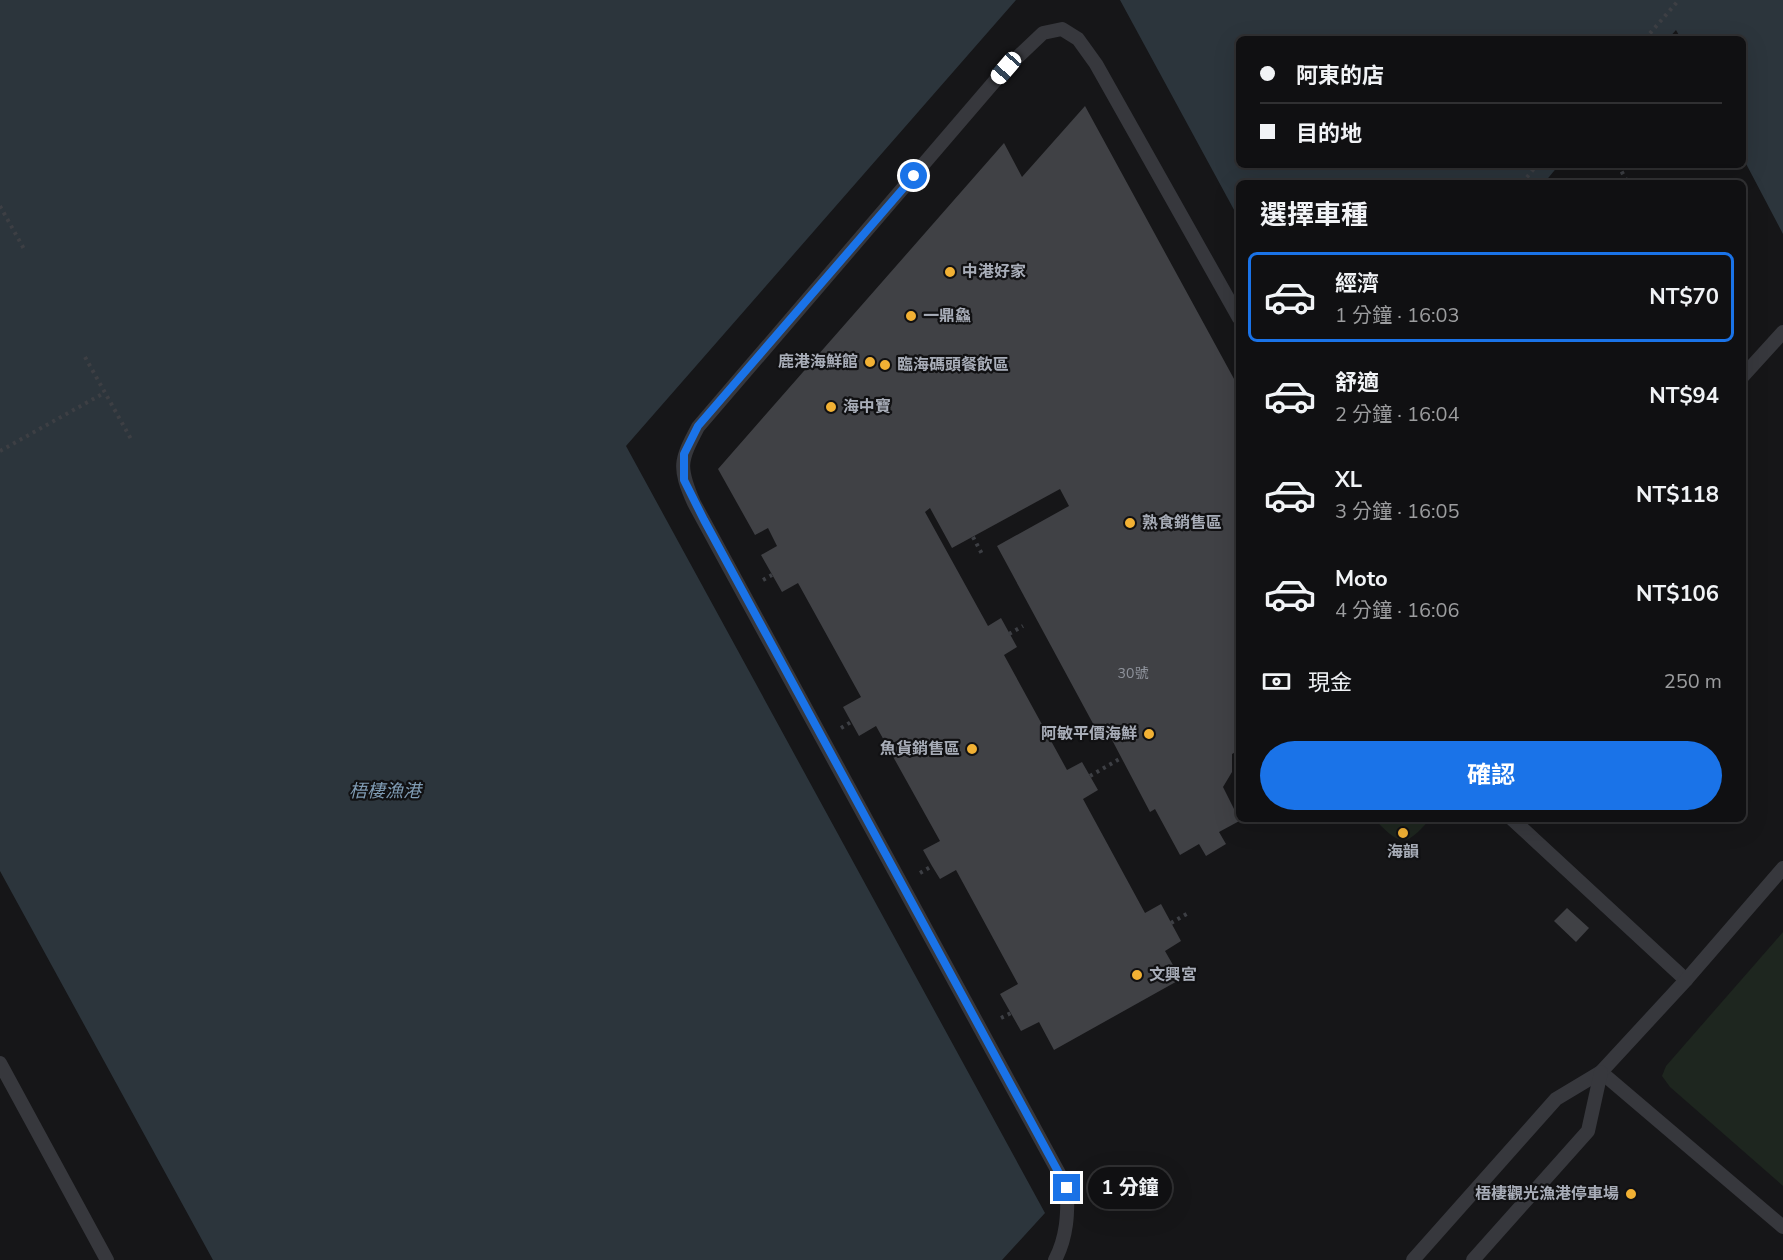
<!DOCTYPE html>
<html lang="zh-TW">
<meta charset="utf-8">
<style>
:root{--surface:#101012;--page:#19191b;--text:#f1f3f6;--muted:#9c9d9f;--line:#303032;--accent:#1a73e8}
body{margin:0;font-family:"Nunito Sans","Noto Sans TC",sans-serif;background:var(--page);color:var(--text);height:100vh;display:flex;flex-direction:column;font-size:22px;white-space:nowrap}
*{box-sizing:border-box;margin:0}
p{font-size:20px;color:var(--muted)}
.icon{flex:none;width:33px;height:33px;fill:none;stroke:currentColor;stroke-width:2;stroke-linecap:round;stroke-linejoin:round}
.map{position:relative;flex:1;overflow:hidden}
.drawer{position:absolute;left:1236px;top:180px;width:510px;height:642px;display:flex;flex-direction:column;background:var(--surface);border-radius:9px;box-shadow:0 6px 24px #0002,0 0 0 2px var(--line)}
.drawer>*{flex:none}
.hud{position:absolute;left:1236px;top:36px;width:510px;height:132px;border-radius:9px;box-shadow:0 6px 24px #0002,0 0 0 2px var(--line);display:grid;align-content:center;height:132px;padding:0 24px;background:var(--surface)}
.end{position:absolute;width:27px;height:27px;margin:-14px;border:8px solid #1a73e8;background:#fff;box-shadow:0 0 0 3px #fff}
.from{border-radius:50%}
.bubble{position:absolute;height:42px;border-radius:21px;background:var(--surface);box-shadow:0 6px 24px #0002,0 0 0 2px var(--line);font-size:20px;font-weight:700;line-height:42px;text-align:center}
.car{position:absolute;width:18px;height:36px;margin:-18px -9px;border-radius:8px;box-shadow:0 0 4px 2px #0007;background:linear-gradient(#fff 24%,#345 0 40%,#fff 0 76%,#345 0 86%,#fff 0)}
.hud b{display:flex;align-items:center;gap:21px;height:57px;font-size:22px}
.hud b+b{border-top:2px solid var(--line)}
.hud i{width:15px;height:15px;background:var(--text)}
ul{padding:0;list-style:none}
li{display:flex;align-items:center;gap:18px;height:90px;margin:0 12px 9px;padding:0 12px;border:3px solid transparent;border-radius:9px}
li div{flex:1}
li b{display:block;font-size:22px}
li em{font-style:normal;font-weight:700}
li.selected{border-color:var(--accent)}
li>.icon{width:54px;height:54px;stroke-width:1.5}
h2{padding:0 24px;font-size:27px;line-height:72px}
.pay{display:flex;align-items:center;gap:15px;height:66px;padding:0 24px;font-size:22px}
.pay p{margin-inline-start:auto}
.cta{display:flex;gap:12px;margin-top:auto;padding:12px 24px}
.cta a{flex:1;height:69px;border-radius:36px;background:var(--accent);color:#fff;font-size:24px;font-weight:700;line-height:69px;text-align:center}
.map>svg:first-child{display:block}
</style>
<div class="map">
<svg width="1783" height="1260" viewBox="0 0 1783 1260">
<rect width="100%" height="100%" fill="#161618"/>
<g fill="#1e261f">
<path d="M1374,819H1430C1405,848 1401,846 1374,819Z"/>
<polygon points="1783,932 1783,1186 1670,1087 1662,1076 1666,1066"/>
</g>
<g fill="#2c353c">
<polygon points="0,0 1016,0 626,446 1045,1213 1002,1260 213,1260 0,871"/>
<polygon points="1120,0 1783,0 1783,234 1743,158 1743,39 1681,39 1676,30 1668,39 1239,39 1239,165 1559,165 1544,183 1239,183 1239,219"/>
</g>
<g fill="#404145">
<polygon points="1085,106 1239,388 1239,750 1232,754 1232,772 1223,787 1239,819 1243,819 1219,832 1226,844 1206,856 1199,844 1180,855 1155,809 1150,812 1111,738 1103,742 997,546 1069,506 1060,489 952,548 930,508 925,512 988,626 1001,618 1017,647 1004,655 1067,770 1082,762 1098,790 1083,799 1145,913 1161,904 1181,941 1165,951 1181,979 1054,1050 1039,1022 1021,1031 1000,994 1018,984 956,870 940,879 932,866 923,850 940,841 876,726 859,736 843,707 861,697 798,583 782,592 761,555 777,546 768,528 755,535 718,469 1004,143 1022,177"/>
<polygon points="1567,908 1589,928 1576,942 1554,921"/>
</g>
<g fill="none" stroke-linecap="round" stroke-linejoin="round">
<g stroke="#3d3f44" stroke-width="4" stroke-dasharray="3 4.5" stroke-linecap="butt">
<polyline points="1645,39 1678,1"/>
<polyline points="1618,165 1628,183"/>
<polyline points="1522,183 1537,165"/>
<polyline points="0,206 24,249"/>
<polyline points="85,357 131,439"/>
<polyline points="0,451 104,393"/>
<polyline points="973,537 982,554"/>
<polyline points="763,580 772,575"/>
<polyline points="1009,634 1023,626"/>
<polyline points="841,728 851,722"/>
<polyline points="1090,776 1121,758"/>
<polyline points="920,873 932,866"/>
<polyline points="1171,923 1190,912"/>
<polyline points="1001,1018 1011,1013"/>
</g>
<g stroke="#37383d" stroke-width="14">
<polyline points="1743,376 1783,332"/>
<polyline points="1512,819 1686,980"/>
<polyline points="0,1063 107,1260"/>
<polyline points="1601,1072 1783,1227"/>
<path d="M1055,1260C1067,1237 1068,1214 1067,1188L694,503C678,467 680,461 698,427L1006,68L1043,33L1062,29L1078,39L1096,64L1239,318"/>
<polyline points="1413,1260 1556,1099 1601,1072 1686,980 1783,868"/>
<polyline points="1473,1260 1588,1131 1601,1072"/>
</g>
</g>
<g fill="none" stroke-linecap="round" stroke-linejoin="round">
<polyline stroke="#1a73e8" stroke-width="8" points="914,176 698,426 684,454 684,480 704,520 1067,1188"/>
</g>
<g fill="#f2b134" stroke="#111113" stroke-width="2">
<circle cx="950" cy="272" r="6"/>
<circle cx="911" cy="316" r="6"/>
<circle cx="870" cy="362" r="6"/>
<circle cx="885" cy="365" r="6"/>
<circle cx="831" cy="407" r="6"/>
<circle cx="1130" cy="523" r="6"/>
<circle cx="1149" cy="734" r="6"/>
<circle cx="972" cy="749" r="6"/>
<circle cx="1403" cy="833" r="6"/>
<circle cx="1137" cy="975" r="6"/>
<circle cx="1631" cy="1194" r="6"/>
</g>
<g text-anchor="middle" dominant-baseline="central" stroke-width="4.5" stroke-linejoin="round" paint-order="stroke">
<g font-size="14" fill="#8e929b">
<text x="1133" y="673">30號</text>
</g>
<g font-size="16" font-weight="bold" fill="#a8adb8" stroke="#111113" text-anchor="start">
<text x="962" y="272">中港好家</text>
<text x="923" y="316">一鼎鱻</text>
<text x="858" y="362" text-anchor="end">鹿港海鮮館</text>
<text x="897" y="365">臨海碼頭餐飲區</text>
<text x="843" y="407">海中寶</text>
<text x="1142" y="523">熟食銷售區</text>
<text x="1137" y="734" text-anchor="end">阿敏平價海鮮</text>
<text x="960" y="749" text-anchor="end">魚貨銷售區</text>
<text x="1403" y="852" text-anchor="middle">海韻</text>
<text x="1149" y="975">文興宮</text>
<text x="1619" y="1194" text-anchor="end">梧棲觀光漁港停車場</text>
</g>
<g font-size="18" font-style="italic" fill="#7f9bb3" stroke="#111113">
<text x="385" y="791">梧棲漁港</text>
</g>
</g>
</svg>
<i class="end from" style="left:914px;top:176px"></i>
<i class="end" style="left:1067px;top:1188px"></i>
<div class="bubble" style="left:1088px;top:1167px;width:84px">1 分鐘</div>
<i class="car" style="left:1006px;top:68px;rotate:221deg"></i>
<div class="hud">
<b><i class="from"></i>阿東的店</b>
<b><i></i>目的地</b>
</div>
<section class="drawer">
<h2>選擇車種</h2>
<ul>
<li class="selected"><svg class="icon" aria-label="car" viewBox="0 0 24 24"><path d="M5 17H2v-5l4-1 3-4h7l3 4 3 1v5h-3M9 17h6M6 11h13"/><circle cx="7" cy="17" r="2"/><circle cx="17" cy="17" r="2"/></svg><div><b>經濟</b><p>1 分鐘 · 16:03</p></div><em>NT$70</em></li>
<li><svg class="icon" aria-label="car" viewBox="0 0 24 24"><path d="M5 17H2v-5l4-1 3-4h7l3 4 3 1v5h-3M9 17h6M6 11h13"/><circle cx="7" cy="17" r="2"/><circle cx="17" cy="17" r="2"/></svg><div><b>舒適</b><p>2 分鐘 · 16:04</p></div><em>NT$94</em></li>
<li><svg class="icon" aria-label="car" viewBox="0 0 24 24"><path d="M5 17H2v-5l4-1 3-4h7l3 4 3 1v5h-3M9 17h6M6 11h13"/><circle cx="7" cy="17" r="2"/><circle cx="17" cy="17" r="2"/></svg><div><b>XL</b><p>3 分鐘 · 16:05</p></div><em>NT$118</em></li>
<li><svg class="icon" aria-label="car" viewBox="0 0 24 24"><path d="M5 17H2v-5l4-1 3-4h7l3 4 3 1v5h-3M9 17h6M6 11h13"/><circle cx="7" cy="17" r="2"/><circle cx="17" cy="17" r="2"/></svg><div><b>Moto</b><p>4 分鐘 · 16:06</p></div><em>NT$106</em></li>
</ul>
<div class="pay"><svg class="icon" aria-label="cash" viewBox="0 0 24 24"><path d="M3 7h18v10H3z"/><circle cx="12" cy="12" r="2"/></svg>現金<p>250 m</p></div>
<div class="cta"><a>確認</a></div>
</section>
</div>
